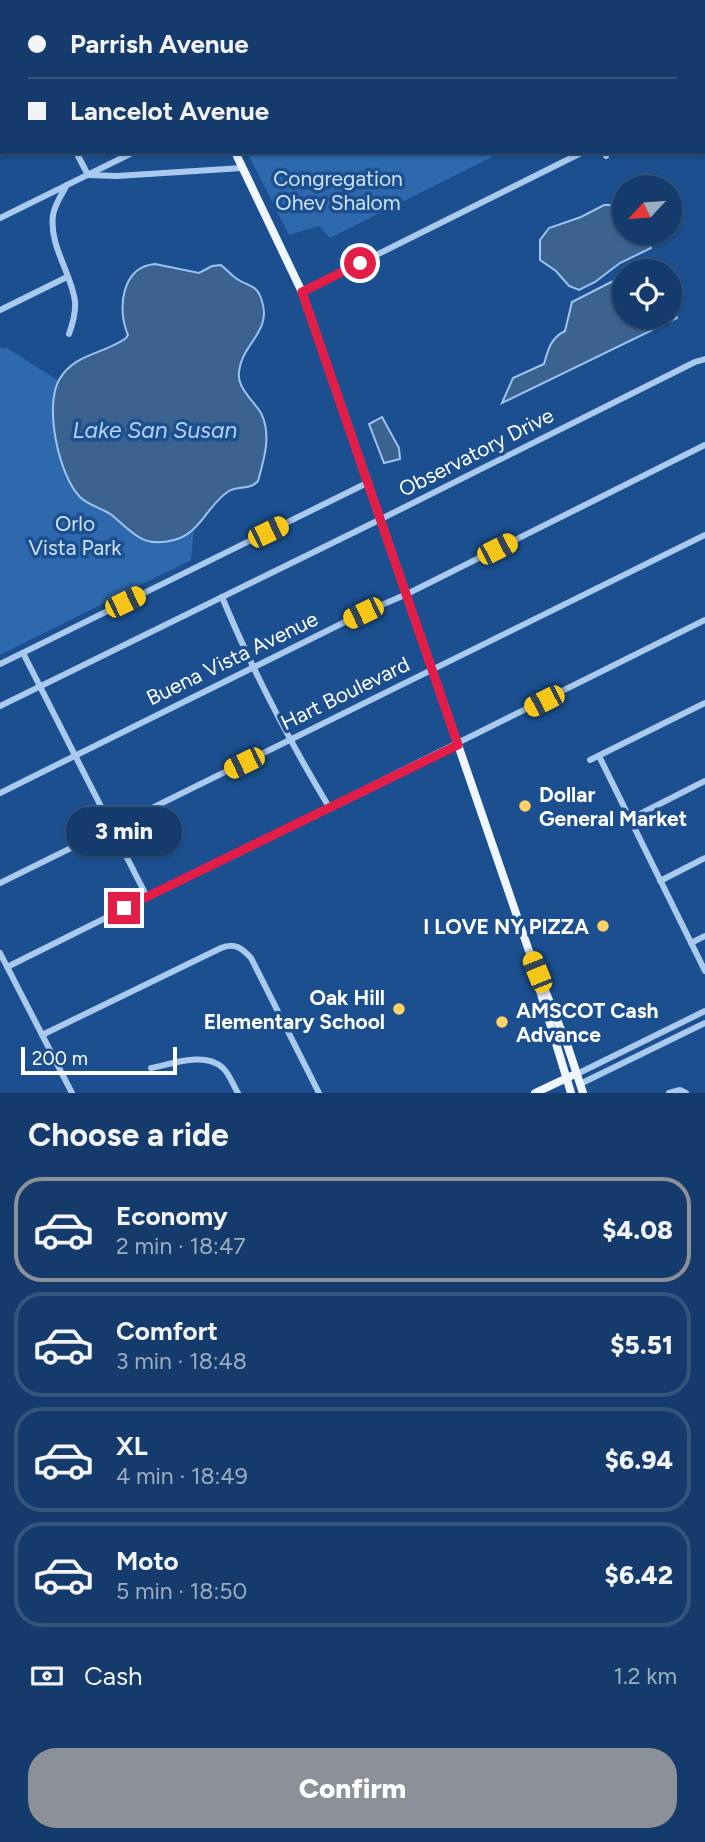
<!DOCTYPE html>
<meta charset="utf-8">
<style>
:root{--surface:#143b6b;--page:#214673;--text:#f1f3f6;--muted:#9dadc1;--line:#33557e;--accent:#8c9099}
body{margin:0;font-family:Figtree,sans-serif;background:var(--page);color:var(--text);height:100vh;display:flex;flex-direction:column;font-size:26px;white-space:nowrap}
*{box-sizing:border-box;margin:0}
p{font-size:23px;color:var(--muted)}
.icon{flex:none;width:38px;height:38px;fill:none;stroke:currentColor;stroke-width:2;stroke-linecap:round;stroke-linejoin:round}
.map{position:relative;height:1093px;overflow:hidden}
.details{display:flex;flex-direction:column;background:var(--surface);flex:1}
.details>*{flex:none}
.guide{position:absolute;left:0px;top:0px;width:705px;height:154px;box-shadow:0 2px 5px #0004,0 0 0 2px var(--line);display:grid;align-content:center;height:154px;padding:0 28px;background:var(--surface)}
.needle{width:46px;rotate:244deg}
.tools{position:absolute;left:612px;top:175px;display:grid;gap:14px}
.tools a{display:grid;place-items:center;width:70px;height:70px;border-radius:50%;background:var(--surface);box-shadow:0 2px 5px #0004,0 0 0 2px var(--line);font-size:35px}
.scale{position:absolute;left:21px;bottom:18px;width:156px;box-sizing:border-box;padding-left:7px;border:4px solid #fff;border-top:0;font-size:19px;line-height:24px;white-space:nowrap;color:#fff;-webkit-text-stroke:5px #1b4f8f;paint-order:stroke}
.end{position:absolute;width:32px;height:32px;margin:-16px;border:9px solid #e11d48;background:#fff;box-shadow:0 0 0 4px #fff}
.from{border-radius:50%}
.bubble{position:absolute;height:49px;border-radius:24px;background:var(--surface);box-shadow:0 2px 5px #0004,0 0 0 2px var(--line);font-size:23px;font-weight:800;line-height:49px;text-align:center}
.car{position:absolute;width:21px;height:42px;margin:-21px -10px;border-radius:9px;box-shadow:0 0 5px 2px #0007;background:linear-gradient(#f5c518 24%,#345 0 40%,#f5c518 0 76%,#345 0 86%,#f5c518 0)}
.guide b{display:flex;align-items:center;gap:24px;height:66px;font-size:26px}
.guide b+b{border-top:2px solid var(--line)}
.guide i{width:18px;height:18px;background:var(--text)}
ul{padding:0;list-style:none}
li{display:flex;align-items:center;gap:21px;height:105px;margin:0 14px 10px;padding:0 14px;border:4px solid var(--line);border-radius:28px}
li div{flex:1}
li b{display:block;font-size:26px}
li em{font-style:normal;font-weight:800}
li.active{border-color:var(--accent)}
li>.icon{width:63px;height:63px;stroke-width:1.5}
h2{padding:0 28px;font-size:32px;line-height:84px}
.pay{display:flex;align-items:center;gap:18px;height:77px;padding:0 28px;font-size:26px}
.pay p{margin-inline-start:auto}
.action{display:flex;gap:14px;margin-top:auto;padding:14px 28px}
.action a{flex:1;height:80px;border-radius:28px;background:var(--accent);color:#fff;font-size:28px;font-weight:800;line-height:80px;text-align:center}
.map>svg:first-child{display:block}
</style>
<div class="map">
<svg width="705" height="1093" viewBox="0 0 705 1093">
<rect width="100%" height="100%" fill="#1b4f8f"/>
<g fill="#2e69ad">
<polygon points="247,152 502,152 330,238 319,226 289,235"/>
<polygon points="0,345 2,349 7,348 95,404 196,506 191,560 0,655"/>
</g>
<g fill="#3c6290" stroke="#9cc4f0" stroke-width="2">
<polygon points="604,205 616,205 625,212 625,233 643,233 651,248 620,263 595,282 579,290 569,286 556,271 540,260 540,240 549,228 581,217"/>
<path d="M155,264L199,273L212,266L221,265C226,269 231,275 237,279C247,286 256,284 261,298C274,331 241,344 239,372C237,388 253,400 261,413C272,435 264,459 258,481C249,491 239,485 229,491C207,505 201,533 174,540C143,548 134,534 113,516C103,508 89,506 80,497C59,476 44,407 59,380C74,353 105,354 126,338L128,335C117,310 121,267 155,264Z"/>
<path d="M625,275V317H670V302L677,318L502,403L513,378L544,364C548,349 551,338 565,331L572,302Z"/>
<polygon points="382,417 399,448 400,459 384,463 369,424"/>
</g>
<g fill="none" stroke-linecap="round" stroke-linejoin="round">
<g stroke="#a9c9ee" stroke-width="6">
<polyline points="0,0 2,3"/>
<polyline points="354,0 355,2"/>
<polyline points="445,0 446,2"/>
<polyline points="532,0 533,2"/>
<polyline points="81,2 85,0"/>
<polyline points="260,2 264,0"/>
<polyline points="0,41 2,41"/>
<polyline points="705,89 705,126"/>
<polyline points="0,130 2,129"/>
<polyline points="76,152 88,175"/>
<polyline points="604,152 606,156"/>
<polyline points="88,175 117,176 242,168"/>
<path d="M67,185C61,195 55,204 53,215C49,246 71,272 75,301C76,313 73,323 69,334"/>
<polyline points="0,218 134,152"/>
<polyline points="302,292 583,152"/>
<polyline points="0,310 67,277"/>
<path d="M222,597C251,667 290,742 329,807"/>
<polyline points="23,653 147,897"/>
<polyline points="0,664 369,482"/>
<polyline points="0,706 373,523 695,362 705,359"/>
<polyline points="599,756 705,971"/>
<polyline points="590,760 705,703"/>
<polyline points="0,793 363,613 407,594 705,445"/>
<polyline points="630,819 705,781"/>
<polyline points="660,881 705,858"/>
<polyline points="0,883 705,535"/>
<polyline points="691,943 705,936"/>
<polyline points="0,953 72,1093"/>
<polyline points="7,967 705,620"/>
<path d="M42,1035L221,948C234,942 242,948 251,958L319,1093"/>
<path d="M151,1068C172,1064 205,1051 223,1068C230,1075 233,1085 238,1093"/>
<polyline points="577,1074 705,1011"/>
<polyline points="580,1084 705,1023"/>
<polyline points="669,1093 680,1090 686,1093"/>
</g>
<g stroke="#f0f6ff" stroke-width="8">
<polyline points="158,0 159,2"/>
<polyline points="235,152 302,292 529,951 568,1047 583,1093"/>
<polyline points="538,984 571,1093"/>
<polyline points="535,1093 571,1076"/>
</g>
</g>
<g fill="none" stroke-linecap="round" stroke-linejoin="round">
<polyline stroke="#e11d48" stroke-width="9" points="124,908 458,745 302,292 360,263"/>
</g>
<g fill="#ffd166" stroke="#1b4f8f" stroke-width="2.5">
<circle cx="525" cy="806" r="7"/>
<circle cx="603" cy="926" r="7"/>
<circle cx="399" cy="1009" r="7"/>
<circle cx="502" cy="1022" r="7"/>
</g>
<g text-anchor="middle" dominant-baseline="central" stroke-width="7" stroke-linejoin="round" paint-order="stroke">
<g font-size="21" fill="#cfe3fa" stroke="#1b4f8f">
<text x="338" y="178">Congregation<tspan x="338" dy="24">Ohev Shalom</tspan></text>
<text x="75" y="523">Orlo<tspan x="75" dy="24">Vista Park</tspan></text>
</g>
<g font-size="21" fill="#fff" stroke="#1b4f8f">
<text transform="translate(476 452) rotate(-27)">Observatory Drive</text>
<text transform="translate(232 658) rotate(-26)">Buena Vista Avenue</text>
<text transform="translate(345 693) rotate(-26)">Hart Boulevard</text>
</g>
<g font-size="21" font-weight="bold" fill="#fff" stroke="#1b4f8f" text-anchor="start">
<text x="539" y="794">Dollar<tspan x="539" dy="24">General Market</tspan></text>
<text x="589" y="926" text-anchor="end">I LOVE NY PIZZA</text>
<text x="385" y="997" text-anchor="end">Oak Hill<tspan x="385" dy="24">Elementary School</tspan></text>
<text x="516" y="1010">AMSCOT Cash<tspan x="516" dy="24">Advance</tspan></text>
</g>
<g font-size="23" font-style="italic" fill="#b5d3f5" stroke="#1b4f8f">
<text x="155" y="430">Lake San Susan</text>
</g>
</g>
</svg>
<div class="tools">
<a><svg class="needle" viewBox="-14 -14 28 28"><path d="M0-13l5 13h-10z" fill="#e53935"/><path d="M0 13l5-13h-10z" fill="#9dadc1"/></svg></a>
<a><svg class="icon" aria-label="locate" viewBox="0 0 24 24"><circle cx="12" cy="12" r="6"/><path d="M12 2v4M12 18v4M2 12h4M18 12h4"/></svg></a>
</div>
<div class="scale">200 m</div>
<i class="end from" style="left:360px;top:263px"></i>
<i class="end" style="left:124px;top:908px"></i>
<div class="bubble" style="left:66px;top:807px;width:116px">3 min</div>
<i class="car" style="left:268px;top:532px;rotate:64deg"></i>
<i class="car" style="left:497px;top:549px;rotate:63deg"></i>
<i class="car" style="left:125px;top:602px;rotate:64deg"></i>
<i class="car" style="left:363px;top:613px;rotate:244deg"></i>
<i class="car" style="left:544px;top:701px;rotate:243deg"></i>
<i class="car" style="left:244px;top:763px;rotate:244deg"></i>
<i class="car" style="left:537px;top:972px;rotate:338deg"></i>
<div class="guide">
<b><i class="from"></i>Parrish Avenue</b>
<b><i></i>Lancelot Avenue</b>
</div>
</div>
<section class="details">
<h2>Choose a ride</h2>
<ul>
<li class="active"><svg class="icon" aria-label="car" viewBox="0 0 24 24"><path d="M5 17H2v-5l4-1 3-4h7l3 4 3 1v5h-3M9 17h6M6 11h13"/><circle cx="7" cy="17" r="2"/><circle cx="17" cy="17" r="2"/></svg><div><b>Economy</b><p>2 min · 18:47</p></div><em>$4.08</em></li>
<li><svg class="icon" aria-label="car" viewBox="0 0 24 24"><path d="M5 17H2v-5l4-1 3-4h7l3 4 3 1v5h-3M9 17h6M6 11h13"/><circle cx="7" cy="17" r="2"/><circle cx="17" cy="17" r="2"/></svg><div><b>Comfort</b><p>3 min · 18:48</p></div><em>$5.51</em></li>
<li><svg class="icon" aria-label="car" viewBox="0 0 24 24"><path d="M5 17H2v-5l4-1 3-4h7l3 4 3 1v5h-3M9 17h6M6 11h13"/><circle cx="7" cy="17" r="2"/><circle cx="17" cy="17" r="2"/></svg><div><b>XL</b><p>4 min · 18:49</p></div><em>$6.94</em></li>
<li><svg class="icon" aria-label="car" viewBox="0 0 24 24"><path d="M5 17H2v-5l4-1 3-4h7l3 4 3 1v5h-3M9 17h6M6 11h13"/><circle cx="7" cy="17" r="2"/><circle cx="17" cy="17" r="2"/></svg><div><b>Moto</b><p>5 min · 18:50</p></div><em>$6.42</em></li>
</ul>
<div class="pay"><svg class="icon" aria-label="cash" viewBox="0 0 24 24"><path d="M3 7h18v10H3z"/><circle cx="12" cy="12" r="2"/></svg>Cash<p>1.2 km</p></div>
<div class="action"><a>Confirm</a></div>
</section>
